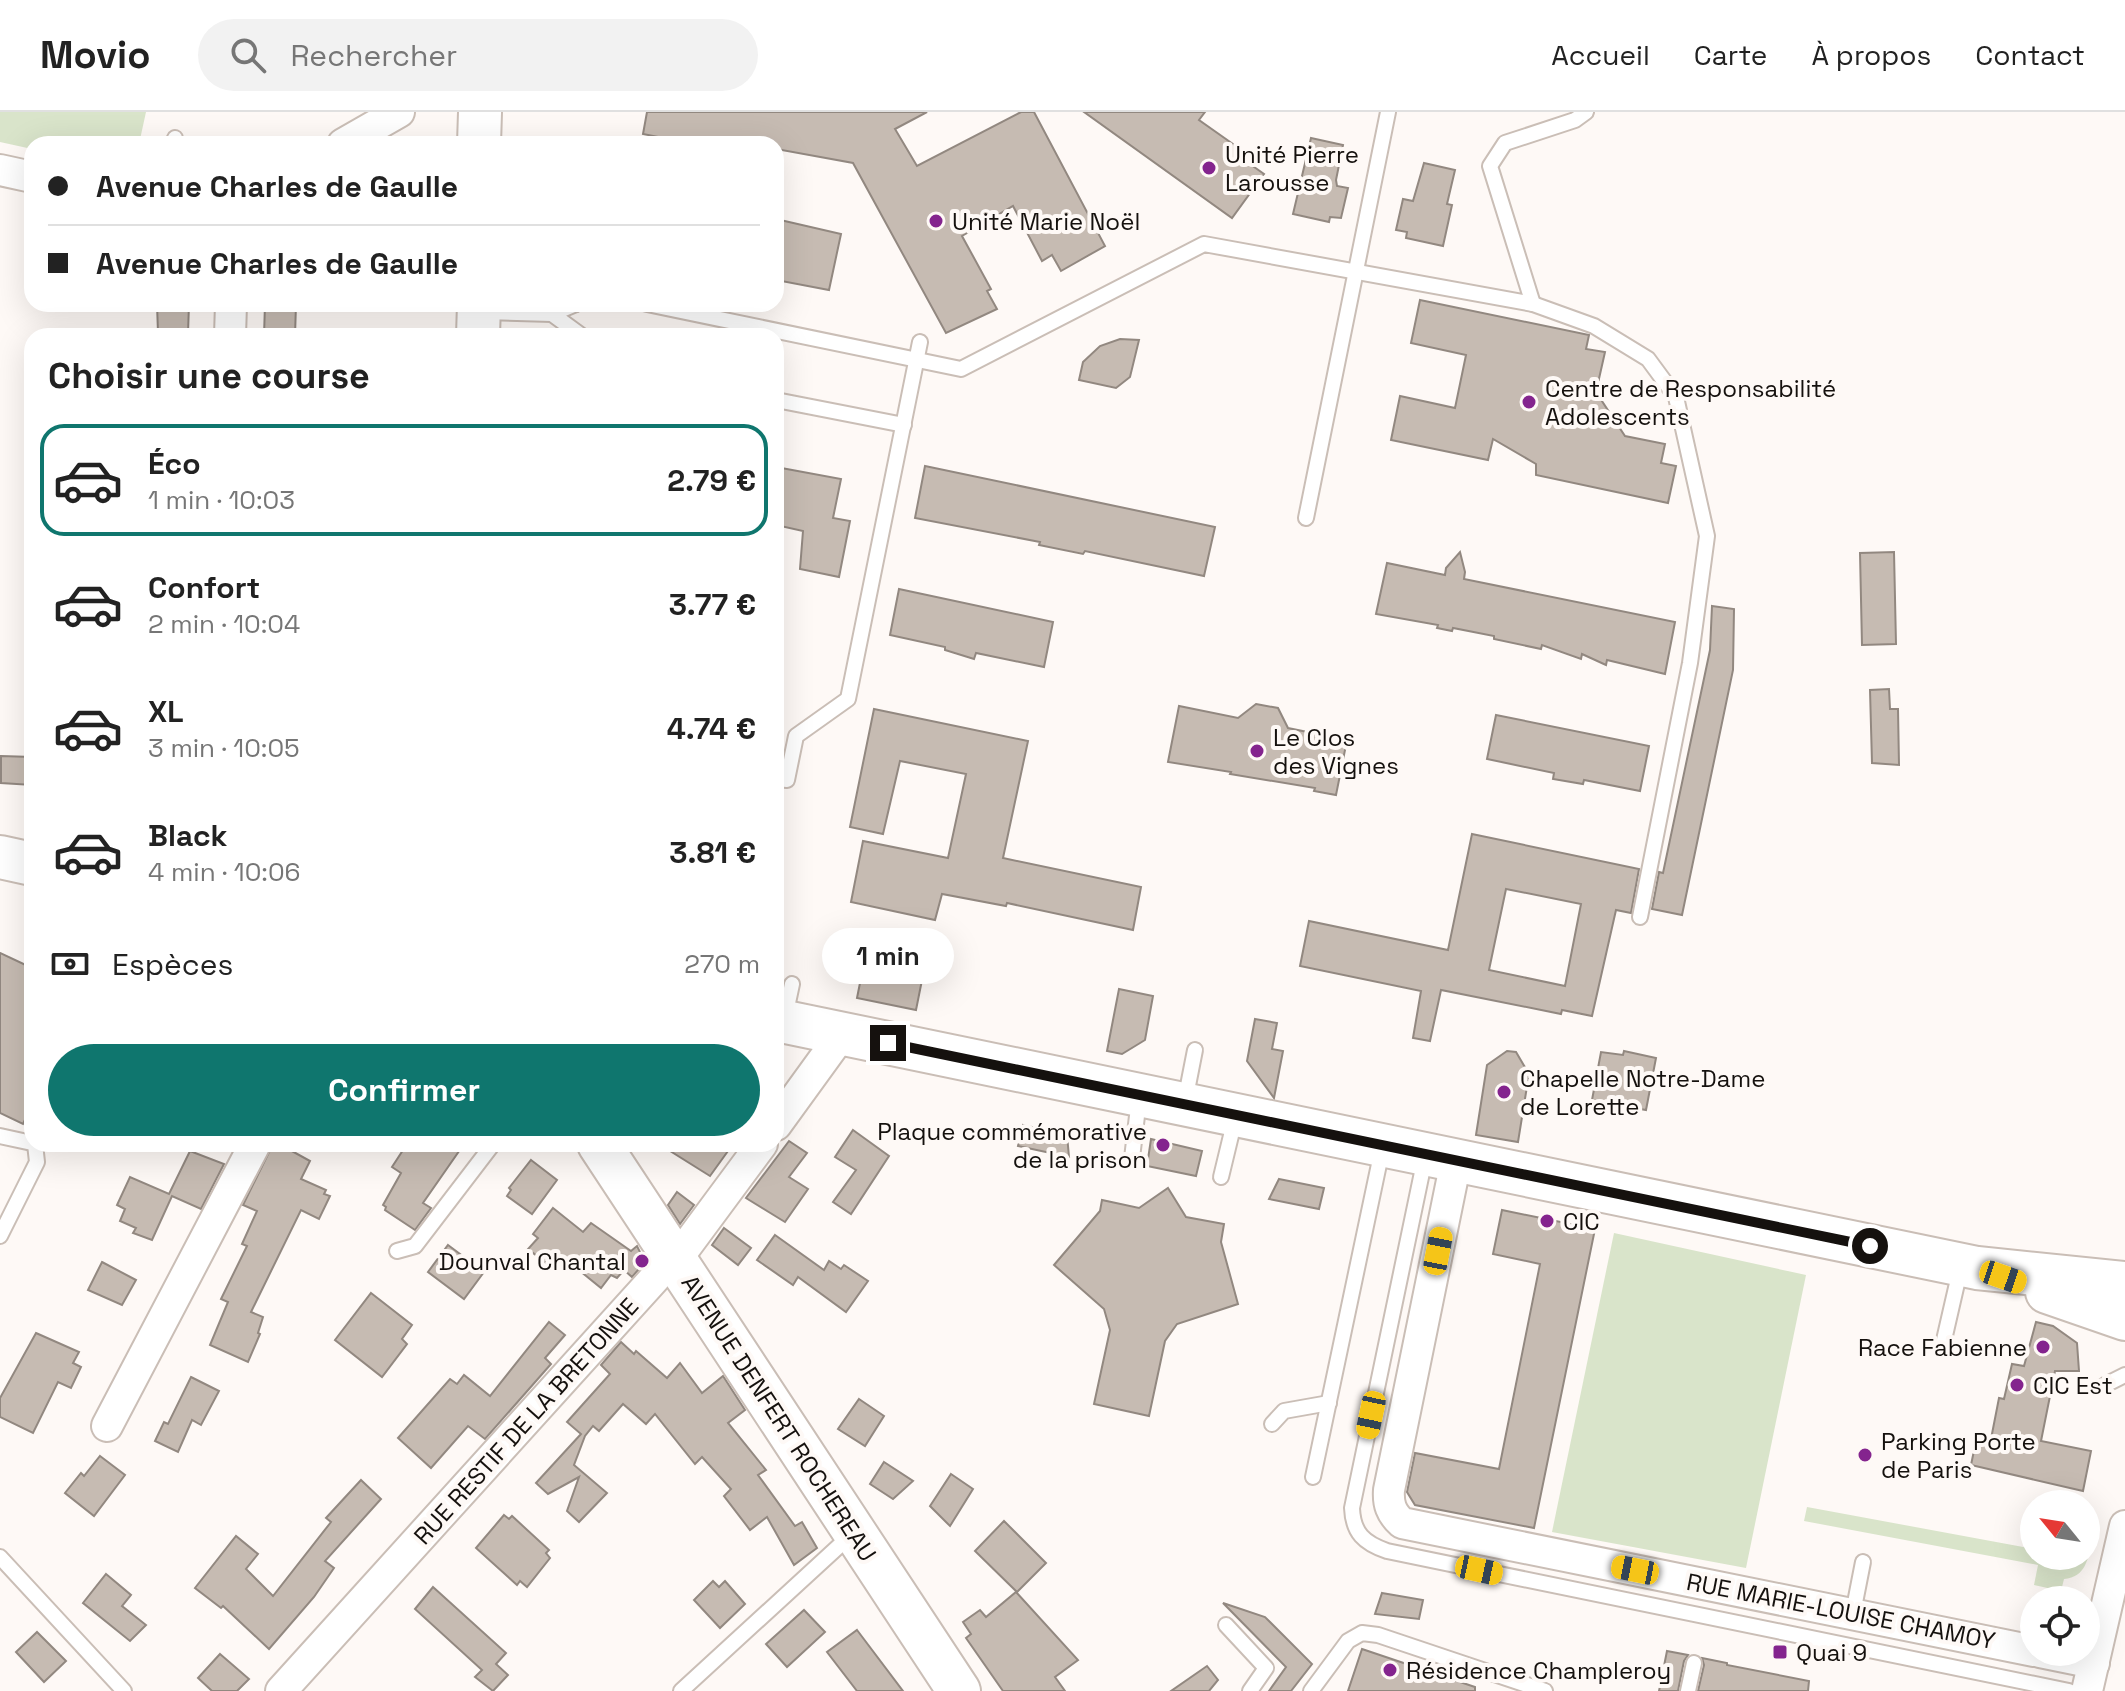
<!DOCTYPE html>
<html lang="fr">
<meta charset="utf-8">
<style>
:root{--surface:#fff;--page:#f2f2f2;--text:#222;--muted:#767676;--line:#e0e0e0;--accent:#0f766e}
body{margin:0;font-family:"Space Grotesk",sans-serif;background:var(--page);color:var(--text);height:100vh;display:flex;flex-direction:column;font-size:30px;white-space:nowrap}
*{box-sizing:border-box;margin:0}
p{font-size:26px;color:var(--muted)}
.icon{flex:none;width:44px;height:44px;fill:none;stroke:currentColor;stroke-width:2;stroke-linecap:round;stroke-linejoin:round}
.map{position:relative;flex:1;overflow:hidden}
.drawer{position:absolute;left:24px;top:216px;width:760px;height:824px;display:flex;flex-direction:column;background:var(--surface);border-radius:24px;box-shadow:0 8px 32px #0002}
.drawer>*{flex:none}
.hud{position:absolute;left:24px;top:24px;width:760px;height:176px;border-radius:24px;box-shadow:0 8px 32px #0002;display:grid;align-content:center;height:176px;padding:0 24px;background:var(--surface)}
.needle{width:52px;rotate:300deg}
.controls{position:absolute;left:2020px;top:1378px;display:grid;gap:16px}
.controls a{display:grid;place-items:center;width:80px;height:80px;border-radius:50%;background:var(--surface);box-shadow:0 8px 32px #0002;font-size:40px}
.end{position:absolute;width:36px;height:36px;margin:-18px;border:10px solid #15110e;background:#fff;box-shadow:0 0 0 4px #fff}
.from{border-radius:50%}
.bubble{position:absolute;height:56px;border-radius:28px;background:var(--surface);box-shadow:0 8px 32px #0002;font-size:26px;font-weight:700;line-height:56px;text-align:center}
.car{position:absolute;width:24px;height:48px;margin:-24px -12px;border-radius:10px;box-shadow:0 0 6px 2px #0007;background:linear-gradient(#f5c518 24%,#345 0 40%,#f5c518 0 76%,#345 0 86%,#f5c518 0)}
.hud b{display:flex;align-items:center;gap:28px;height:76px;font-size:30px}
.hud b+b{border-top:2px solid var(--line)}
.hud i{width:20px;height:20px;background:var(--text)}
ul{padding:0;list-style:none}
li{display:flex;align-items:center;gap:24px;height:112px;margin:0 16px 12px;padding:0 8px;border:4px solid transparent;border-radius:24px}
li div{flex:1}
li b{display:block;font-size:30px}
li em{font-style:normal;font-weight:700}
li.on{border-color:var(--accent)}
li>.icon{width:72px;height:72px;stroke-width:1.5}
h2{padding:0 24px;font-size:36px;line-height:96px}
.pay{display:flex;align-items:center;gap:20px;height:88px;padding:0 24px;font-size:30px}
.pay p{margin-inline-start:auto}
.cta{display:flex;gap:16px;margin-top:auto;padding:16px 24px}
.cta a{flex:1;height:92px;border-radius:48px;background:var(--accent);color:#fff;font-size:32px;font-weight:700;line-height:92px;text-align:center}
header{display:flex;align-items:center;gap:48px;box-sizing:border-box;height:112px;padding:0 40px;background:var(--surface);border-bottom:2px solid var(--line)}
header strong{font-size:38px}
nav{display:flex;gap:44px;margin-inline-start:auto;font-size:28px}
.search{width:560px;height:72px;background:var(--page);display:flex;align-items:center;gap:20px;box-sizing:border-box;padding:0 28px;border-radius:44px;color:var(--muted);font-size:30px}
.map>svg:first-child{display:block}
</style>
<header>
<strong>Movio</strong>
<div class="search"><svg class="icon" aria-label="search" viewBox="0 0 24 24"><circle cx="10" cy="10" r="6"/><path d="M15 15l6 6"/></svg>Rechercher</div>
<nav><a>Accueil</a><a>Carte</a><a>À propos</a><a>Contact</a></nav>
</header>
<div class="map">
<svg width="2125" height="1579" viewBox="0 0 2125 1579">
<rect width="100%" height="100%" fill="#fef9f6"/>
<g fill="#d9e4ca">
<polygon points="0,0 146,0 139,32 32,32 32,37 0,30"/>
<polygon points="1614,1121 1806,1163 1746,1456 1552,1420"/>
<path d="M1807,1395L2034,1437V1444H2086V1427L2092,1428C2088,1447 2086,1465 2064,1467L2061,1479L2034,1473L2038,1453L1804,1409Z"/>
</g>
<g fill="#c6bbb2" stroke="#928880" stroke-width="2" fill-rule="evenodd">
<polygon points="647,0 927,0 895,17 917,54 1021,0 1034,0 1105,134 1061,159 1052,143 1042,149 1013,94 962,124 991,177 987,179 997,197 946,221 853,51 776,37 776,32 693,32 643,22"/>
<polygon points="1084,0 1205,0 1199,8 1250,44 1247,50 1264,62 1232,106"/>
<polygon points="1311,26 1343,33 1336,68 1337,74 1348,76 1341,106 1330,105 1329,110 1293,102"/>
<polygon points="1424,51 1455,58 1447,92 1452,93 1443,134 1406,126 1407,120 1396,118 1403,87 1413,89"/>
<polygon points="776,107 841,122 829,178 776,168"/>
<polygon points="1420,188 1589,223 1586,237 1605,240 1596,280 1625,324 1665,332 1661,351 1676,354 1668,391 1536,363 1536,352 1493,327 1488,348 1391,328 1400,284 1455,296 1466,243 1411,231"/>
<polygon points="157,192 189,192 188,222 158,221"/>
<polygon points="265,192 296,192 295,224 264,224"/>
<polygon points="1120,227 1139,228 1130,265 1116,276 1079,268 1083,250 1100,234"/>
<polygon points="925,354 1215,415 1204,464 1085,439 1083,442 1039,433 1040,430 915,406"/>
<polygon points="776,355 841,367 833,406 850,409 839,465 800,457 803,419 776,413"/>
<polygon points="1460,440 1465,460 1464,467 1675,510 1665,562 1607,548 1606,553 1582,542 1581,547 1542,533 1541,537 1494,527 1494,524 1453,516 1452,519 1437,516 1438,513 1376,502 1387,451 1445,463 1446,456"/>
<polygon points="1894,440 1896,532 1862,533 1860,441"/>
<polygon points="899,477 1053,510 1044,555 976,541 974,547 945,538 945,535 890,523"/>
<polygon points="1712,494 1734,497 1733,558 1682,803 1652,797 1659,760 1663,761 1710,538"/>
<polygon points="1889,577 1890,597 1898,597 1899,653 1872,651 1870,578"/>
<polygon points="1256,592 1278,596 1288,616 1347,628 1336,683 1314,679 1315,676 1230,662 1231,660 1168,650 1179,594 1238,606"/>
<polygon points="874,597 1028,629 1003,746 1141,775 1133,818 1007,791 1006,794 942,782 935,808 851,790 863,729 948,746 966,662 900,649 883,722 850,715"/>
<polygon points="1496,603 1649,634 1640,679 1584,668 1583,672 1553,667 1554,661 1487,647"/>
<polygon points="1,644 32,645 32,673 1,671"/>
<path d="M1472,722L1639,757L1631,801L1616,798L1592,904L1562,898L1561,902L1441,878L1430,929L1413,926L1421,879L1300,854L1309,809L1448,838ZM1506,777L1581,792L1565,874L1489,858Z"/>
<polygon points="0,841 32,856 32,993 23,1012 0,1001"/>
<polygon points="863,856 922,868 916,898 857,886"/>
<polygon points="1119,877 1153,884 1145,928 1122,942 1107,939"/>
<polygon points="1255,907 1277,911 1272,937 1283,939 1274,986 1247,949"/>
<polygon points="1507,939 1516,940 1529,962 1518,1030 1476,1023 1487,953"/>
<polygon points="1624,939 1656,946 1646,998 1592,988 1601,940 1623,943"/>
<polygon points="1023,1013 1067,1023 1069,1045 1018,1034"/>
<polygon points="853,1018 889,1044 851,1102 833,1090 856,1058 835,1045"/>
<polygon points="1151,1027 1202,1039 1196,1064 1147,1054"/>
<polygon points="789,1029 807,1041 789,1065 808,1077 785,1110 746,1086"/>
<polygon points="273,1032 293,1032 290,1038 310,1049 301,1067 326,1078 324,1082 330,1084 319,1107 301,1098 251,1200 263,1205 258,1221 260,1222 248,1250 210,1233 228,1190 221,1187 247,1134 242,1132 257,1099 243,1093"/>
<polygon points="407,1032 464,1032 423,1091 431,1096 415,1118 385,1098 386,1095 383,1093 401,1061 392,1055"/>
<polygon points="659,1032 733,1032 710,1064"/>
<polygon points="190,1039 224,1052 201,1097 172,1084 152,1128 133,1121 136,1116 120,1109 125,1097 117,1093 130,1065 169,1082"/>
<polygon points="531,1048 557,1068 532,1102 507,1084 511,1078 509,1076"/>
<polygon points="1279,1067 1324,1076 1319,1097 1269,1087"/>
<polygon points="1168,1076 1186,1105 1224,1112 1221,1130 1238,1192 1177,1212 1165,1229 1149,1304 1094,1292 1110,1218 1104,1197 1054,1153 1100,1099 1102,1088 1139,1096"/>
<polygon points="677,1080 694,1093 680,1112 668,1093"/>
<polygon points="553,1096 583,1120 591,1111 631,1139 637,1134 645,1150 632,1165 624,1158 617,1166 611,1163 601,1176 564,1146 550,1154 528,1137 538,1126 533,1122"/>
<polygon points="1502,1098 1595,1117 1534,1416 1415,1393 1407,1380 1415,1341 1499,1357 1540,1152 1493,1142"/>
<polygon points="724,1116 751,1136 738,1153 712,1133"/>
<polygon points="775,1123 824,1158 829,1149 841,1157 844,1153 868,1169 846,1200 798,1165 793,1173 757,1148"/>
<polygon points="448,1133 484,1160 464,1187 428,1160"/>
<polygon points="102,1150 136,1168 122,1193 88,1178"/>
<polygon points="371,1181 412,1213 402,1227 407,1232 382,1265 335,1228"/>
<polygon points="549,1210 565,1223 545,1246 551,1252 485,1327 468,1314 431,1356 398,1326 450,1267 457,1272 464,1263 490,1284"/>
<polygon points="2036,1210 2053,1214 2077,1231 2079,1259 2055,1259 2041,1329 2091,1339 2083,1379 1971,1353 1977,1324 1991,1327 1999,1286 2004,1287 2012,1252 2024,1254"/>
<polygon points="36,1221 79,1240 73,1251 81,1255 71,1276 58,1270 33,1321 0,1305 0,1286"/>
<polygon points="621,1230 634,1242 636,1239 667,1266 680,1251 702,1281 723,1264 745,1298 728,1311 766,1358 758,1363 795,1414 802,1410 817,1436 794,1453 767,1405 750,1418 724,1384 731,1377 702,1345 695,1352 655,1302 646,1312 623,1292 599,1319 593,1314 585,1324 574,1353 607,1381 579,1410 567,1399 579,1365 548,1382 536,1371 581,1322 567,1310 610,1262 601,1253"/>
<polygon points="191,1265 219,1279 201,1313 192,1308 178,1340 155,1329 164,1310 168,1312"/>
<polygon points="859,1287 884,1304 865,1334 838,1317"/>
<polygon points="100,1344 125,1363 94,1404 65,1381 81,1361 84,1364"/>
<polygon points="884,1350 913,1369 893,1387 870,1372"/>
<polygon points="951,1362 973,1377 950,1414 930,1394"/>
<polygon points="361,1368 381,1387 325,1449 334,1456 314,1485 269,1537 223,1494 221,1496 195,1476 236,1424 258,1442 246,1457 273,1484 331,1410 326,1406"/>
<polygon points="504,1403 509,1407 512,1404 549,1438 546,1441 550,1446 527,1475 520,1469 517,1473 476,1436"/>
<polygon points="1004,1409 1046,1451 1017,1480 975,1439"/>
<polygon points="106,1462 131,1483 122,1494 146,1513 130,1529 83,1491"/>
<polygon points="713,1469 719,1475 725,1469 745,1492 720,1516 694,1488"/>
<polygon points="433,1475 506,1541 496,1552 508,1563 493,1579 475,1565 482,1558 415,1497"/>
<polygon points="1016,1480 1078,1548 1055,1565 1065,1579 1003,1579 966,1526 971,1522 963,1510 980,1498 986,1505"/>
<polygon points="1382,1481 1423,1488 1419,1507 1375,1502"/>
<polygon points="1223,1491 1265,1505 1312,1552 1291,1579 1269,1579 1286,1555"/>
<polygon points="804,1498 825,1520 787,1555 766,1532"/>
<polygon points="857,1518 903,1579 857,1579 827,1540"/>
<polygon points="37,1520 66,1549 44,1570 16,1540"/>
<polygon points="1362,1537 1475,1575 1475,1579 1348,1579"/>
<polygon points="1667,1539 1688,1543 1684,1549 1678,1579 1659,1579"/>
<polygon points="220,1542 249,1567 237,1579 212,1579 198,1566"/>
<polygon points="1702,1546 1727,1551 1727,1553 1809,1569 1808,1579 1698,1579 1704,1553"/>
<polygon points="1207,1554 1218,1568 1209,1579 1171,1579"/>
</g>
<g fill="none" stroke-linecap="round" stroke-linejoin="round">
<g stroke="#cabeb6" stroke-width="18">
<g id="lane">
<polyline points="173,32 175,26"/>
<polyline points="647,192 961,257 1204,132 1533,192 1594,214 1648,247 1676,285 1707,424 1690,551 1640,805"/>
<polyline points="1533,192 1490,54 1505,31 1575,8 1586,0"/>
<polyline points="483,200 552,202 582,224"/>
<polyline points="552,202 576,192"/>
<polyline points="776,288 904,313"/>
<polyline points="1306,406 1388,0"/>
<polyline points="776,667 787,668 796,624 848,587 920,230"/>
<polyline points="785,905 792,872"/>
<polyline points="1185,989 1195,938"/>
<polyline points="0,1024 32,1031"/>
<polyline points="1132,1046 1139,987"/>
<path d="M1425,1046L1352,1396C1353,1421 1364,1431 1387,1439L2069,1579"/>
<polyline points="1221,1065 1235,1007"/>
<polyline points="0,1124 37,1050 35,1032"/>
<polyline points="397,1139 415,1134 493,1032"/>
<polyline points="1944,1228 1961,1154"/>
<polyline points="2105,1273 2125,1263"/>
<polyline points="1272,1312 1284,1299 1329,1291"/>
<polyline points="1313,1365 1382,1038"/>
<polyline points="0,1445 124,1579"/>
<polyline points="1853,1501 1863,1450"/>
<polyline points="1226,1513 1266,1556 1250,1579"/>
<polyline points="681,1579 851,1423"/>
<polyline points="1311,1579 1348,1529 1362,1521 1378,1523 1545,1579"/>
<polyline points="1688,1579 1694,1551"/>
</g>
</g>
<g stroke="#cabeb6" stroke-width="34">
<g id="street">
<polyline points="343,32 399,0"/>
<polyline points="0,58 32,65"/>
<polyline points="230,224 231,192"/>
<polyline points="776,1013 842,922"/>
<path d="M1456,1049L1389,1378C1388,1392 1391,1401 1402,1411L2034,1539"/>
<polyline points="107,1314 255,1032"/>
<polyline points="2040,1540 2094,1551"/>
<polyline points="281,1579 673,1146 685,1136 762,1032"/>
<polyline points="2087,1579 2125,1414"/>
</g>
</g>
<g stroke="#cabeb6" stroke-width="46">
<g id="secondary">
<polyline points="479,32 480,0"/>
<polyline points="478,224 479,192"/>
<polyline points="0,745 32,752"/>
<polyline points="776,908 1977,1156 2125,1171"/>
<polyline points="599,1032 959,1579"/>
<polyline points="2047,1180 2125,1207"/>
</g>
</g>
<use href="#lane" stroke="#fff" stroke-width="14"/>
<use href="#street" stroke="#fff" stroke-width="30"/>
<use href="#secondary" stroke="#fff" stroke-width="42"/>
</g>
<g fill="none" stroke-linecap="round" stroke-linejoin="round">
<polyline stroke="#15110e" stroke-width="10" points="888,931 1870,1134"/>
</g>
<g fill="#84248e" stroke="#fef9f6" stroke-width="3">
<circle cx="1209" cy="56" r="8"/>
<circle cx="936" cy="109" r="8"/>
<circle cx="1529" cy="290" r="8"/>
<circle cx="1257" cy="639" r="8"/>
<circle cx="1504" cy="980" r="8"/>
<circle cx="1163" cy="1033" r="8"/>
<circle cx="1547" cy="1109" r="8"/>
<circle cx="642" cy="1149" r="8"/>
<circle cx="2043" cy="1235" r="8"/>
<circle cx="2017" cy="1273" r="8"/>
<circle cx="1865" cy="1343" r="8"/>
<rect x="1772" y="1532" width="16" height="16" rx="4"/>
<circle cx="1390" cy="1558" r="8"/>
</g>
<g text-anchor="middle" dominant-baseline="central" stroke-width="8" stroke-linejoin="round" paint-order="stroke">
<g font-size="24" fill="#15110e" stroke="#fef9f6" text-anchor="start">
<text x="1225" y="42">Unité Pierre<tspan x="1225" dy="28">Larousse</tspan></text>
<text x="952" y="109">Unité Marie Noël</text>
<text x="1545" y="276">Centre de Responsabilité<tspan x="1545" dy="28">Adolescents</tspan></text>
<text x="1273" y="625">Le Clos<tspan x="1273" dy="28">des Vignes</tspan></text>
<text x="1520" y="966">Chapelle Notre-Dame<tspan x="1520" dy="28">de Lorette</tspan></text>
<text x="1147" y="1019" text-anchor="end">Plaque commémorative<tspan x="1147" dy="28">de la prison</tspan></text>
<text x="1563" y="1109">CIC</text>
<text x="626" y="1149" text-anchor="end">Dounval Chantal</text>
<text x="2027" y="1235" text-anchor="end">Race Fabienne</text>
<text x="2033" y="1273">CIC Est</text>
<text x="1881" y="1329">Parking Porte<tspan x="1881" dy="28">de Paris</tspan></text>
<text x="1796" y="1540">Quai 9</text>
<text x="1406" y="1558">Résidence Champleroy</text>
</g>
<g font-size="24" fill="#15110e" stroke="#fef9f6">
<text transform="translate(779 1306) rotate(57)">AVENUE DENFERT ROCHEREAU</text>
<text transform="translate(526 1309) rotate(-48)">RUE RESTIF DE LA BRETONNE</text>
<text transform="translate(1841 1499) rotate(11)">RUE MARIE-LOUISE CHAMOY</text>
</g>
</g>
</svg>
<div class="controls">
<a><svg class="needle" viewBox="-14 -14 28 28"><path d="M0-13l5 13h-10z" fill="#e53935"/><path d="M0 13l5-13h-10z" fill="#767676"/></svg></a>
<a><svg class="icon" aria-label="locate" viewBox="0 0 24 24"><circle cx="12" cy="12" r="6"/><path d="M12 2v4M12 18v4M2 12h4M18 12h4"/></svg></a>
</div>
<i class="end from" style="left:1870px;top:1134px"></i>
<i class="end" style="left:888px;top:931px"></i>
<div class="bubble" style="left:822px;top:816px;width:132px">1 min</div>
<i class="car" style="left:1438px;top:1139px;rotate:11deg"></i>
<i class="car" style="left:2003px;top:1165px;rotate:109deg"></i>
<i class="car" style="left:1371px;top:1303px;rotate:192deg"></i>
<i class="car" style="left:1479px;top:1458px;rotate:102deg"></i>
<i class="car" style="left:1635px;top:1458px;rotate:281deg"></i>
<div class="hud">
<b><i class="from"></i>Avenue Charles de Gaulle</b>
<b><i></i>Avenue Charles de Gaulle</b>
</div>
<section class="drawer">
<h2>Choisir une course</h2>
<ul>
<li class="on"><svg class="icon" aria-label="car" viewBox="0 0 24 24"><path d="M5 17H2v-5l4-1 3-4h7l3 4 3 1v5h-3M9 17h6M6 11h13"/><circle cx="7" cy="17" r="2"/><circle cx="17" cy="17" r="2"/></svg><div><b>Éco</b><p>1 min · 10:03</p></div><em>2.79 €</em></li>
<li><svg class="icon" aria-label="car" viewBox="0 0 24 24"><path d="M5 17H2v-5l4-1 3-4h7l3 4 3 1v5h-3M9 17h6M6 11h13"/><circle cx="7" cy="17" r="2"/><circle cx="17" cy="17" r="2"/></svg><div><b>Confort</b><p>2 min · 10:04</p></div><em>3.77 €</em></li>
<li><svg class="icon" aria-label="car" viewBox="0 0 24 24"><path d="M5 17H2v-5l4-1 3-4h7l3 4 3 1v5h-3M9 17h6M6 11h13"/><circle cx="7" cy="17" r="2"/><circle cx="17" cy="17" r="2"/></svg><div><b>XL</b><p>3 min · 10:05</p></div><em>4.74 €</em></li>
<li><svg class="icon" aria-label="car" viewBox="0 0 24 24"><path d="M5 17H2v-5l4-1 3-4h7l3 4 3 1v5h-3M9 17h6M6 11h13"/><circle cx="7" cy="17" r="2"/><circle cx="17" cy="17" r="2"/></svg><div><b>Black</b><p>4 min · 10:06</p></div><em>3.81 €</em></li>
</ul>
<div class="pay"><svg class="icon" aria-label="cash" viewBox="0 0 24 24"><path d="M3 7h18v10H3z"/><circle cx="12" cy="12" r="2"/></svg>Espèces<p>270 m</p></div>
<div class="cta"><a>Confirmer</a></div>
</section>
</div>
